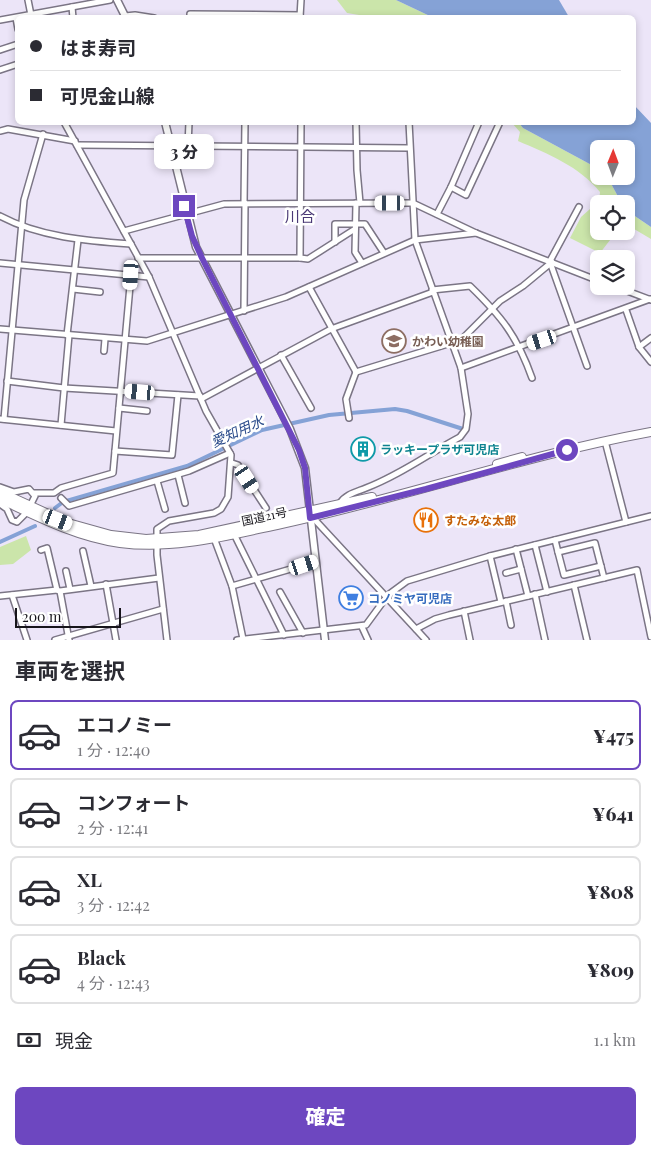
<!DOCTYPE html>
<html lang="ja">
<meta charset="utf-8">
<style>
:root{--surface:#fff;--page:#f2f2f3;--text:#2b2b33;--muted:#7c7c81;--line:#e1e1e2;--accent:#6d47c0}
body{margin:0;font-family:"Playfair Display","Noto Sans JP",serif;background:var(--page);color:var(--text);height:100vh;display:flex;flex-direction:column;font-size:19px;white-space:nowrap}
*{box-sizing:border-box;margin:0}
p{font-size:16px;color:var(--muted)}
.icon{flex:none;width:28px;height:28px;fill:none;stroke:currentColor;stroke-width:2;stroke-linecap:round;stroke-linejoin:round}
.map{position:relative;height:640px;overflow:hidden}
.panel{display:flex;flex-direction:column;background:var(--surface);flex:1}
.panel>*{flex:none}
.guide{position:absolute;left:15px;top:15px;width:621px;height:110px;border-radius:8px;box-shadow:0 2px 8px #0003;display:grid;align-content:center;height:110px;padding:0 15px;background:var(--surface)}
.needle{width:32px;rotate:1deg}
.fabs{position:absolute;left:590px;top:140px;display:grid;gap:10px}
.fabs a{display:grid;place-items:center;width:45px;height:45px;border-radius:8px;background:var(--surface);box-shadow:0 2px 8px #0003;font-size:25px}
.scale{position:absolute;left:15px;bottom:12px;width:106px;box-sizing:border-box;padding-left:5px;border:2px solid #17151b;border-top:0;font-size:14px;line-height:18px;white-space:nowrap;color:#17151b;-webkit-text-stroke:4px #fff;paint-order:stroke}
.end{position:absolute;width:22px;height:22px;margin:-11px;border:6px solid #6d47c0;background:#fff;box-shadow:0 0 0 2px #fff}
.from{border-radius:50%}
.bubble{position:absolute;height:35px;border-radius:8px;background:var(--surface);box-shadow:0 2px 8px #0003;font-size:16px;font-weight:800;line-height:35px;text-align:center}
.car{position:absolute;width:15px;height:30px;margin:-15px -8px;border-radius:6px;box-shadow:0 0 4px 1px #0007;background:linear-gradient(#fff 24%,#345 0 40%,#fff 0 76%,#345 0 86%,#fff 0)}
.guide b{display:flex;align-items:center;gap:18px;height:48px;font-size:19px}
.guide b+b{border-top:1px solid var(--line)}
.guide i{width:12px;height:12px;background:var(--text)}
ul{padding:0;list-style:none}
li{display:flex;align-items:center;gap:15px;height:70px;margin:0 10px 8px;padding:0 5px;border:2px solid var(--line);border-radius:8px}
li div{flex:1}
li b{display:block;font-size:19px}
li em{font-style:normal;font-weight:800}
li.active{border-color:var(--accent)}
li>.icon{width:45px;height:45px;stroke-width:1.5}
h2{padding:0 15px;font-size:22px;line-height:60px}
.pay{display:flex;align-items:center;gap:12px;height:55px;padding:0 15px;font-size:19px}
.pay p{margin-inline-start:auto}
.button{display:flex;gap:10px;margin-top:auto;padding:10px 15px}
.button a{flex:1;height:58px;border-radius:8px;background:var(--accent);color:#fff;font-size:20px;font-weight:800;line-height:58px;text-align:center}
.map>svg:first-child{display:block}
</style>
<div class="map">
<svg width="651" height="640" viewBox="0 0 651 640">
<rect width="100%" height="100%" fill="#ece5f8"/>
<g fill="#cbe5aa">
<polygon points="337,0 396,0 432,17 371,17 347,13"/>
<path d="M512,123H519L523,128L599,169V176H607L622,204H599V231H617L600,253L570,238L581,217L599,201L600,192C579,166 548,154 518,141L520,132Z"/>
<polygon points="626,210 651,227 651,239 629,226 626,231"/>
<polygon points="26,536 31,550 13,564 0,565 0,547"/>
</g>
<g fill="#85a2d6">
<polygon points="396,0 559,0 569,17 432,17"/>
<polygon points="634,105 651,123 651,227 626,210 626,204 622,204 607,176 626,176 626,149 599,149 599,169 523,128 519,123 634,122"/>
</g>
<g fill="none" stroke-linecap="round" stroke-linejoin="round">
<g stroke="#85a2d6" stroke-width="4">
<polyline points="55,508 63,502 187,466 262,430 329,415 395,409 407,411 463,429"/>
<polyline points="0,542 35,526"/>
</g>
<g stroke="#7b7585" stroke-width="8">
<g id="minor">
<polyline points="28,0 31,15"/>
<polyline points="72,7 73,18"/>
<polyline points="125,16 135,15 154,18"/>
<polyline points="300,17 301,0"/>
<polyline points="16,18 18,29"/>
<polyline points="190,18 190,14 300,15"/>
<polyline points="0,20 110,0"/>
<polyline points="0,50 18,44"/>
<polyline points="0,70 18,64"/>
<polyline points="64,122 149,277 206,411 231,455 228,497 221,509 214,513 169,521 157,529 157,555 167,640"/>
<polyline points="356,122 357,170 360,203"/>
<polyline points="0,131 8,129 75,141"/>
<polyline points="77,145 409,148"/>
<polyline points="188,146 189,122"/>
<polyline points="451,187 479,122"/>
<polyline points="244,203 245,122"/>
<polyline points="356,203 355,252 362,263"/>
<polyline points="415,204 476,233 599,281"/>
<polyline points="437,214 451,187 466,195 500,122"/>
<path d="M0,216C39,237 87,241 131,244"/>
<polyline points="124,231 224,204 413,203"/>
<polyline points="335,242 335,224 365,224 384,253"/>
<polyline points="138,258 300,258 301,122"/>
<polyline points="300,258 308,259 355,229"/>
<polyline points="550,261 579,207"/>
<polyline points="0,263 149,277"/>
<polyline points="551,265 587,366"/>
<polyline points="614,286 651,300"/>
<polyline points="309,287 356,372"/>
<polyline points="73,289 100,292"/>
<path d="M432,290L470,286C502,317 517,336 532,378"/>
<polyline points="626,310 639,347 651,362"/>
<polyline points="244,311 245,203"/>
<polyline points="0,329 147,341 286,297 415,240 476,233"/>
<polyline points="67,335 78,240"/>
<polyline points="639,347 651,338"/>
<polyline points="104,351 105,339"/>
<polyline points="281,355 311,408"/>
<polyline points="461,368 650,299"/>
<polyline points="356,372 461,340 500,301 523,286 552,262"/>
<polyline points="7,381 64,388 200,396"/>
<polyline points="201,399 331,329 433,292"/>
<polyline points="119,408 147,411"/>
<polyline points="349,418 346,399 356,372"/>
<polyline points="0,419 116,431"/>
<polyline points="4,419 24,200 43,134"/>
<polyline points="61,425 69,335"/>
<polyline points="605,441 626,522"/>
<polyline points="115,451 172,455 178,395"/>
<polyline points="232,463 238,465 266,508"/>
<polyline points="178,475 185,503"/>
<polyline points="157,481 165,509"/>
<polyline points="0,487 14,492 29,489 35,496 27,512 17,522 12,520 7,509 0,504"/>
<polyline points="34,493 54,493 61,488 113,473 131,275"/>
<polyline points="61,498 69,506 189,471 230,453"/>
<path d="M340,503C346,494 356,492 366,488C400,475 428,454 460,437L466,429L468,414L461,368L415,240L409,122"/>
<polyline points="316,521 426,640"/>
<polyline points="234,534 284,635"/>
<polyline points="214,538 232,586 243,639"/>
<polyline points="555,540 558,552 595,543 604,578"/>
<polyline points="535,545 547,592"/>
<polyline points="516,549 528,596"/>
<polyline points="41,550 47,548 57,590 59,591"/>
<polyline points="83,551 91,586"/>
<polyline points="558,552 564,575 601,566"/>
<polyline points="490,556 501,602"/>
<polyline points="66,571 70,589"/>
<polyline points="506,573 521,569"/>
<polyline points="106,584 116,640"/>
<polyline points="574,585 587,640"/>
<polyline points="232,586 315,562"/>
<polyline points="280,592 303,633"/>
<polyline points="535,594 545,640"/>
<polyline points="12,595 27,640"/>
<polyline points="0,596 57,590"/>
<polyline points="506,601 511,625"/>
<polyline points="464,611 470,640"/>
<polyline points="362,627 368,640"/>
<polyline points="416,629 435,619 449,615 637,570 651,637"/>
<polyline points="55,640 163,609"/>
<polyline points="69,640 60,591 159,578"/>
<polyline points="237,640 366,625 388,595 407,581 490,556 651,516"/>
</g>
</g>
<g stroke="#7b7585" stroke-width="9">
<g id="major">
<polyline points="117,0 126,18"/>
<polyline points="165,122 196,247 290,429 305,468 325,640"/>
</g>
</g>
<g stroke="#7b7585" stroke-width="10">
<g id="highway">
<polyline points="497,464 522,457"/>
<polyline points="0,492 68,523 111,535 146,539 199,535 372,497"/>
<path d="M0,499C38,517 77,537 120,543C173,550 225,536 277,525C403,498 525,455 651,432"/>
</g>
</g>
<use href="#minor" stroke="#fff" stroke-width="5"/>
<use href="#major" stroke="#fff" stroke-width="6"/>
<use href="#highway" stroke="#fff" stroke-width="8"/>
</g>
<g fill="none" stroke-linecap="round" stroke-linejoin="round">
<polyline stroke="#6d47c0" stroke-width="6" points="184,206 192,236 202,258 299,450 305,468 310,518 426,489 567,450"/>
</g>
<defs>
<g id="school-ring" transform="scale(1.25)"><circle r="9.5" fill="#fff" stroke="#8d6e63" stroke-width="1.5"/><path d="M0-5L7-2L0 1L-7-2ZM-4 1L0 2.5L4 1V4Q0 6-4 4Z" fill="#8d6e63"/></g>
<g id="building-ring" transform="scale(1.25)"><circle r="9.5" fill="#fff" stroke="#0f9aa8" stroke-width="1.5"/><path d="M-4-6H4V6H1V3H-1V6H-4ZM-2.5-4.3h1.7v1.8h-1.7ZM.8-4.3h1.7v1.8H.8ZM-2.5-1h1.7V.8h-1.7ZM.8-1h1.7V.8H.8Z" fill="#0f9aa8"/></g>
<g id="restaurant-ring" transform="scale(1.25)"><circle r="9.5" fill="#fff" stroke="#e8710a" stroke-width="1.5"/><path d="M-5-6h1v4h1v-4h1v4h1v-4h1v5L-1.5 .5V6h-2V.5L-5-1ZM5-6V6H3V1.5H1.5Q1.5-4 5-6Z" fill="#e8710a"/></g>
<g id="supermarket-ring" transform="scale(1.25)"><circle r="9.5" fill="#fff" stroke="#3f7fe0" stroke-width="1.5"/><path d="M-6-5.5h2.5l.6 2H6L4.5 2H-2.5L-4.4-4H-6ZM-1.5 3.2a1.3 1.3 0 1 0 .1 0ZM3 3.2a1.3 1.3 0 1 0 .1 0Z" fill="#3f7fe0"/></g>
</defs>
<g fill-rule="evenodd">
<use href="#school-ring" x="394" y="341"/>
<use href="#building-ring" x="363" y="449"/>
<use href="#restaurant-ring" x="426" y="520"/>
<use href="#supermarket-ring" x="351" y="598"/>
</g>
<g text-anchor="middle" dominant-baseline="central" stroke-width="5" stroke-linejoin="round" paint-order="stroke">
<g font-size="12" font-weight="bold" fill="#785e54" stroke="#fff" text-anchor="start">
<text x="412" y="341">かわい幼稚園</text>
</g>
<g font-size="12" font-weight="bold" fill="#0d838f" stroke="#fff" text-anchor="start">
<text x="380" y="449">ラッキープラザ可児店</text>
</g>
<g font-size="12" fill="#17151b" stroke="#fff">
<text transform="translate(264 516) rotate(-12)">国道21号</text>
</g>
<g font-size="12" font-weight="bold" fill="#c56008" stroke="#fff" text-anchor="start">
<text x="444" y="520">すたみな太郎</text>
</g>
<g font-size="12" font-weight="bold" fill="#366cbe" stroke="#fff" text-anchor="start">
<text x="368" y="598">コノミヤ可児店</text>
</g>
<g font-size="14" font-style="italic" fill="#284989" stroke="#fff">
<text transform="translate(237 431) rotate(-24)">愛知用水</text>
</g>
<g font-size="15" fill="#4a3976" stroke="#fff">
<text x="300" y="216">川合</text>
</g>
</g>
</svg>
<div class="fabs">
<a><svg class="needle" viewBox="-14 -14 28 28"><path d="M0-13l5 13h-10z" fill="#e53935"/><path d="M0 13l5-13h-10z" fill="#7c7c81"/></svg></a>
<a><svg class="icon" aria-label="locate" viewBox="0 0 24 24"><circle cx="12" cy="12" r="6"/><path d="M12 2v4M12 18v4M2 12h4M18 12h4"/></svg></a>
<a><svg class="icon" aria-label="layers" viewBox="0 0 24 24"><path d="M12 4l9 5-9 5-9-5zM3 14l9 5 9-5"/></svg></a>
</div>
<div class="scale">200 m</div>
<i class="end from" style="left:567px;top:450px"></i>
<i class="end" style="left:184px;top:206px"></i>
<div class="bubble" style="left:154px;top:134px;width:60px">3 分</div>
<i class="car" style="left:390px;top:203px;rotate:270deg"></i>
<i class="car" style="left:131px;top:275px;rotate:184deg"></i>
<i class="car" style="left:542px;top:340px;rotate:252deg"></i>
<i class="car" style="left:140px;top:392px;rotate:275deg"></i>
<i class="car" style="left:247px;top:479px;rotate:147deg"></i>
<i class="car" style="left:58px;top:520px;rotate:111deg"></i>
<i class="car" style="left:304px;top:565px;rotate:72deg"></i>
<div class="guide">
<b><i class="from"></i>はま寿司</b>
<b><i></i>可児金山線</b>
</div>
</div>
<section class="panel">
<h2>車両を選択</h2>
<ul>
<li class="active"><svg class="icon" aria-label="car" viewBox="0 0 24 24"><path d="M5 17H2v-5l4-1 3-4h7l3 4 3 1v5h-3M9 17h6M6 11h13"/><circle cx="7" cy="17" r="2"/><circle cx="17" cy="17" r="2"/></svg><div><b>エコノミー</b><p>1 分 · 12:40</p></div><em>¥475</em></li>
<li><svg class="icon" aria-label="car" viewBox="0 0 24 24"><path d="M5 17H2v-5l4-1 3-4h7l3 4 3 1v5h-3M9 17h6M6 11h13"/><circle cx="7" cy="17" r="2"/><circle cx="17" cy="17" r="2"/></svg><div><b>コンフォート</b><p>2 分 · 12:41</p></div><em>¥641</em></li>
<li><svg class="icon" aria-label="car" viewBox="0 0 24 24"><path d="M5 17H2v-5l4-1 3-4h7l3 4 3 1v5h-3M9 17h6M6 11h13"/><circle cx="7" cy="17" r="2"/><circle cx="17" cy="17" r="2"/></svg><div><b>XL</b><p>3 分 · 12:42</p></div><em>¥808</em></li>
<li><svg class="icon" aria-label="car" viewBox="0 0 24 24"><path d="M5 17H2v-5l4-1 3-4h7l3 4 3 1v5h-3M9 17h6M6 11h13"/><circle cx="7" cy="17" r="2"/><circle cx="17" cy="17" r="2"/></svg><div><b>Black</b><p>4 分 · 12:43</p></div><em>¥809</em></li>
</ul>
<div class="pay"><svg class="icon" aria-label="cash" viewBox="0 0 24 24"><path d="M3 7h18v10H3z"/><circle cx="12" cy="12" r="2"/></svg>現金<p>1.1 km</p></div>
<div class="button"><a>確定</a></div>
</section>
